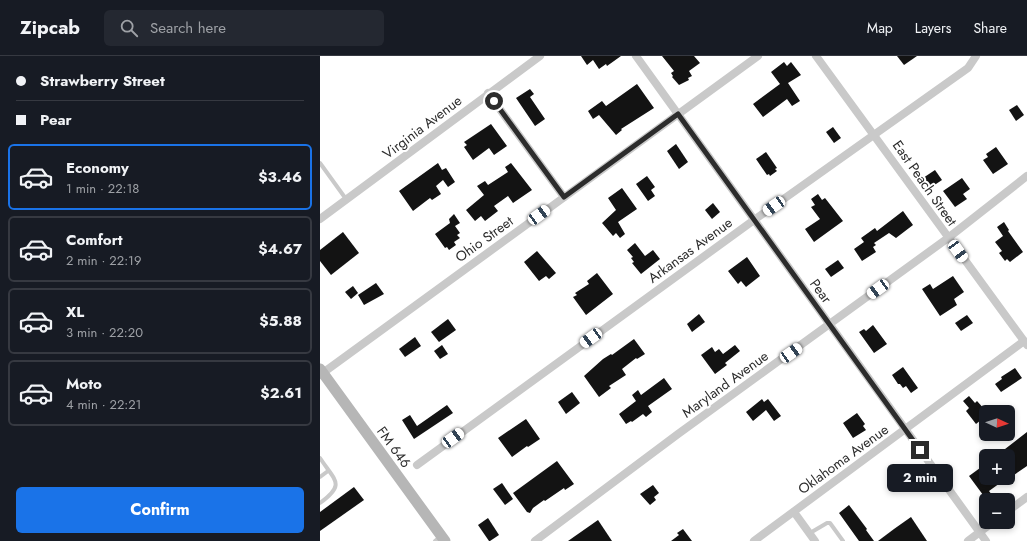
<!DOCTYPE html>
<meta charset="utf-8">
<style>
:root{--surface:#171b24;--page:#242831;--text:#f1f3f6;--muted:#9ea1a6;--line:#363941;--accent:#1a73e8}
body{margin:0;font-family:Jost,sans-serif;background:var(--page);color:var(--text);height:100vh;display:flex;flex-direction:column;font-size:15px;white-space:nowrap}
*{box-sizing:border-box;margin:0}
p{font-size:13px;color:var(--muted)}
.icon{flex:none;width:22px;height:22px;fill:none;stroke:currentColor;stroke-width:2;stroke-linecap:round;stroke-linejoin:round}
.map{position:relative;flex:1;overflow:hidden}
.side{display:flex;flex-direction:column;background:var(--surface);width:320px}
.side>*{flex:none}
.hud{display:grid;align-content:center;height:88px;padding:0 16px;background:var(--surface)}
.needle{width:26px;rotate:93deg}
.tools{position:absolute;left:659px;top:349px;display:grid;gap:8px}
.tools a{display:grid;place-items:center;width:36px;height:36px;border-radius:6px;background:var(--surface);box-shadow:0 2px 6px #0003;font-size:20px}
.end{position:absolute;width:18px;height:18px;margin:-9px;border:5px solid #2c2c2c;background:#fff;box-shadow:0 0 0 2px #fff}
.from{border-radius:50%}
.bubble{position:absolute;height:28px;border-radius:6px;background:var(--surface);box-shadow:0 2px 6px #0003;font-size:13px;font-weight:700;line-height:28px;text-align:center}
.car{position:absolute;width:12px;height:24px;margin:-12px -6px;border-radius:5px;box-shadow:0 0 3px 1px #0007;background:linear-gradient(#fff 24%,#345 0 40%,#fff 0 76%,#345 0 86%,#fff 0)}
.hud b{display:flex;align-items:center;gap:14px;height:38px;font-size:15px}
.hud b+b{border-top:1px solid var(--line)}
.hud i{width:10px;height:10px;background:var(--text)}
ul{padding:0;list-style:none}
li{display:flex;align-items:center;gap:12px;height:66px;margin:0 8px 6px;padding:0 8px;border:2px solid var(--line);border-radius:6px}
li div{flex:1}
li b{display:block;font-size:15px}
li em{font-style:normal;font-weight:700}
li.on{border-color:var(--accent)}
li>.icon{width:36px;height:36px;stroke-width:1.5}
.cta{display:flex;gap:8px;margin-top:auto;padding:8px 16px}
.cta a{flex:1;height:46px;border-radius:6px;background:var(--accent);color:#fff;font-size:16px;font-weight:700;line-height:46px;text-align:center}
header{display:flex;align-items:center;gap:24px;box-sizing:border-box;height:56px;padding:0 20px;background:var(--surface);border-bottom:1px solid var(--line)}
header strong{font-size:19px}
nav{display:flex;gap:22px;margin-inline-start:auto;font-size:14px}
.search{width:280px;height:36px;background:var(--page);display:flex;align-items:center;gap:10px;box-sizing:border-box;padding:0 14px;border-radius:6px;color:var(--muted);font-size:15px}
main{display:flex;flex:1;min-height:0}
.map>svg:first-child{display:block}
</style>
<header>
<strong>Zipcab</strong>
<div class="search"><svg class="icon" aria-label="search" viewBox="0 0 24 24"><circle cx="10" cy="10" r="6"/><path d="M15 15l6 6"/></svg>Search here</div>
<nav><a>Map</a><a>Layers</a><a>Share</a></nav>
</header>
<main>
<section class="side">
<div class="hud">
<b><i class="from"></i>Strawberry Street</b>
<b><i></i>Pear</b>
</div>
<ul>
<li class="on"><svg class="icon" aria-label="car" viewBox="0 0 24 24"><path d="M5 17H2v-5l4-1 3-4h7l3 4 3 1v5h-3M9 17h6M6 11h13"/><circle cx="7" cy="17" r="2"/><circle cx="17" cy="17" r="2"/></svg><div><b>Economy</b><p>1 min · 22:18</p></div><em>$3.46</em></li>
<li><svg class="icon" aria-label="car" viewBox="0 0 24 24"><path d="M5 17H2v-5l4-1 3-4h7l3 4 3 1v5h-3M9 17h6M6 11h13"/><circle cx="7" cy="17" r="2"/><circle cx="17" cy="17" r="2"/></svg><div><b>Comfort</b><p>2 min · 22:19</p></div><em>$4.67</em></li>
<li><svg class="icon" aria-label="car" viewBox="0 0 24 24"><path d="M5 17H2v-5l4-1 3-4h7l3 4 3 1v5h-3M9 17h6M6 11h13"/><circle cx="7" cy="17" r="2"/><circle cx="17" cy="17" r="2"/></svg><div><b>XL</b><p>3 min · 22:20</p></div><em>$5.88</em></li>
<li><svg class="icon" aria-label="car" viewBox="0 0 24 24"><path d="M5 17H2v-5l4-1 3-4h7l3 4 3 1v5h-3M9 17h6M6 11h13"/><circle cx="7" cy="17" r="2"/><circle cx="17" cy="17" r="2"/></svg><div><b>Moto</b><p>4 min · 22:21</p></div><em>$2.61</em></li>
</ul>
<div class="cta"><a>Confirm</a></div>
</section>
<div class="map">
<svg width="707" height="485" viewBox="0 0 707 485">
<rect width="100%" height="100%" fill="#fff"/>
<g fill="#131313">
<polygon points="261,0 301,0 287,10 286,8 279,13 273,4 267,9"/>
<polygon points="342,0 374,0 380,7 369,15 372,20 368,22 369,24 359,29 352,21 353,20 351,17 354,15"/>
<polygon points="577,0 597,0 584,9"/>
<polygon points="464,6 467,10 471,6 481,19 468,27 480,45 472,50 467,43 443,61 433,48 460,28 451,16"/>
<polygon points="317,28 334,52 301,73 302,74 296,79 279,59 273,63 268,55 282,45 286,50"/>
<polygon points="210,33 214,38 210,41 225,63 215,70 196,42"/>
<polygon points="697,49 704,59 696,65 689,54"/>
<polygon points="171,68 187,90 174,99 169,92 153,104 144,91 147,89 144,86"/>
<polygon points="513,71 521,82 514,87 506,76"/>
<polygon points="356,88 368,106 359,113 347,95"/>
<polygon points="676,91 688,108 673,118 663,104 668,101 666,98"/>
<polygon points="446,96 457,112 455,113 457,115 450,120 449,118 447,119 436,103"/>
<polygon points="118,107 122,114 126,112 135,126 128,131 123,124 116,130 121,138 112,144 110,142 93,155 79,135"/>
<polygon points="191,107 212,134 193,147 188,140 174,150 178,155 165,165 161,160 155,165 146,154 164,139 157,130 165,125 168,129 188,116 185,111"/>
<polygon points="615,114 622,124 610,132 603,122"/>
<polygon points="327,120 335,131 331,134 335,140 328,145 316,128"/>
<polygon points="642,122 650,133 643,138 647,143 635,151 623,135"/>
<polygon points="302,132 317,153 298,166 305,178 300,182 296,177 293,180 282,167 296,154 288,142"/>
<polygon points="498,138 502,144 505,142 523,165 494,186 485,173 500,163 491,151 495,149 491,143"/>
<polygon points="393,147 400,156 392,163 385,154"/>
<polygon points="583,155 593,169 576,182 569,177 554,187 556,189 553,191 556,196 542,205 534,193 544,186 541,182 555,172 557,175"/>
<polygon points="134,158 140,167 135,170 140,177 137,179 140,182 134,186 136,189 129,194 127,191 125,192 115,178 130,167 129,163"/>
<polygon points="684,166 689,174 688,175 703,196 690,206 687,203 685,205 679,197 682,195 675,186 683,180 677,171"/>
<polygon points="23,176 39,197 11,219 0,205 0,194"/>
<polygon points="315,187 325,200 333,194 340,203 321,218 312,207 314,206 311,202 313,201 307,194"/>
<polygon points="217,195 236,217 229,223 226,220 219,225 204,206"/>
<polygon points="427,201 440,220 426,231 421,225 418,228 408,215"/>
<polygon points="518,204 524,212 511,221 505,213"/>
<polygon points="277,217 293,238 266,259 253,241 257,239 255,237 269,228 267,225"/>
<polygon points="633,220 644,236 634,243 637,249 620,260 602,233 610,228 613,233"/>
<polygon points="56,227 64,238 44,249 38,239"/>
<polygon points="33,230 38,237 31,243 25,236"/>
<polygon points="379,258 385,266 372,276 367,268"/>
<polygon points="647,259 653,267 641,275 635,267"/>
<polygon points="128,263 136,274 119,286 111,276"/>
<polygon points="553,269 567,288 554,297 539,276 544,273 546,275"/>
<polygon points="95,281 101,290 85,301 79,293"/>
<polygon points="314,283 325,298 317,303 316,302 302,313 306,319 289,330 291,332 279,341 264,320 283,303 291,298 292,299"/>
<polygon points="122,289 128,298 120,303 114,295"/>
<polygon points="415,289 420,295 405,307 407,309 395,318 381,299 392,291 395,296 399,293 403,298"/>
<polygon points="583,311 598,332 591,337 586,330 583,332 580,328 578,328 572,319"/>
<polygon points="695,312 702,322 681,336 675,328 682,323 681,321"/>
<polygon points="344,322 352,333 328,350 332,356 326,361 323,358 312,366 311,365 306,368 299,358 316,345 312,339 318,334 321,339"/>
<polygon points="252,336 260,347 246,358 238,346"/>
<polygon points="649,340 655,347 657,345 666,355 666,360 656,368 646,355 649,352 643,345"/>
<polygon points="442,343 444,346 448,343 461,360 454,365 446,354 433,365 426,356"/>
<polygon points="127,349 133,357 94,383 82,364 90,359 97,370"/>
<polygon points="537,357 545,368 543,370 546,374 533,382 523,367"/>
<polygon points="206,363 220,383 208,391 207,390 192,401 178,382"/>
<polygon points="707,376 707,410 688,423 688,400 676,400"/>
<polygon points="237,405 254,428 245,434 244,432 225,445 224,444 213,452 210,457 207,456 193,437"/>
<polygon points="660,412 666,422 687,422 669,435 672,439 666,443 649,420"/>
<polygon points="182,427 193,443 185,449 173,433"/>
<polygon points="333,429 339,437 334,441 336,444 330,449 320,438"/>
<polygon points="34,431 44,444 0,475 0,456"/>
<polygon points="529,449 547,473 546,474 554,485 539,485 519,457"/>
<polygon points="591,461 607,485 558,485 574,473"/>
<polygon points="168,462 179,479 170,485 169,485 158,469"/>
<polygon points="278,464 292,485 248,485"/>
<polygon points="363,473 372,485 351,485 359,479 357,477"/>
</g>
<g fill="none" stroke-linecap="round" stroke-linejoin="round">
<g stroke="#c9c9c9" stroke-width="4">
<polyline points="0,107 26,143"/>
<path d="M0,402C15,425 26,428 0,447"/>
<polyline points="0,421 8,415"/>
<polyline points="490,477 507,467 510,467 523,485"/>
<polyline points="115,485 121,480"/>
</g>
<g stroke="#c9c9c9" stroke-width="8">
<polyline points="316,0 666,485"/>
<polyline points="496,0 707,289"/>
<polyline points="168,37 244,141"/>
<polyline points="0,163 220,0"/>
<polyline points="0,319 438,0"/>
<polyline points="97,409 434,164 648,12 656,0"/>
<polyline points="688,455 707,441"/>
<polyline points="474,456 495,485"/>
<polyline points="215,485 358,378 628,182 707,120"/>
<polyline points="434,485 704,285"/>
<polyline points="648,485 673,466"/>
</g>
<polyline stroke="#b6b6b6" stroke-width="11" points="0,313 125,485"/>
</g>
<g fill="none" stroke-linecap="round" stroke-linejoin="round">
<polyline stroke="#2c2c2c" stroke-width="5" points="174,45 244,141 358,58 600,394"/>
</g>
<g text-anchor="middle" dominant-baseline="central" stroke-width="4" stroke-linejoin="round" paint-order="stroke">
<g font-size="14" fill="#2c2c2c" stroke="#fff">
<text transform="translate(102 71) rotate(-37)">Virginia Avenue</text>
<text transform="translate(605 127) rotate(55)">East Peach Street</text>
<text transform="translate(164 183) rotate(-36)">Ohio Street</text>
<text transform="translate(370 194) rotate(-36)">Arkansas Avenue</text>
<text transform="translate(501 235) rotate(54)">Pear</text>
<text transform="translate(405 328) rotate(-36)">Maryland Avenue</text>
<text transform="translate(74 391) rotate(54)">FM 646</text>
<text transform="translate(523 403) rotate(-36)">Oklahoma Avenue</text>
</g>
</g>
</svg>
<div class="tools">
<a><svg class="needle" viewBox="-14 -14 28 28"><path d="M0-13l5 13h-10z" fill="#e53935"/><path d="M0 13l5-13h-10z" fill="#9ea1a6"/></svg></a>
<a>+</a>
<a>−</a>
</div>
<i class="end from" style="left:174px;top:45px"></i>
<i class="end" style="left:600px;top:394px"></i>
<div class="bubble" style="left:567px;top:408px;width:66px">2 min</div>
<i class="car" style="left:454px;top:150px;rotate:235deg"></i>
<i class="car" style="left:219px;top:159px;rotate:54deg"></i>
<i class="car" style="left:638px;top:195px;rotate:144deg"></i>
<i class="car" style="left:558px;top:233px;rotate:234deg"></i>
<i class="car" style="left:271px;top:282px;rotate:234deg"></i>
<i class="car" style="left:471px;top:297px;rotate:55deg"></i>
<i class="car" style="left:133px;top:382px;rotate:54deg"></i>
</div>
</main>
